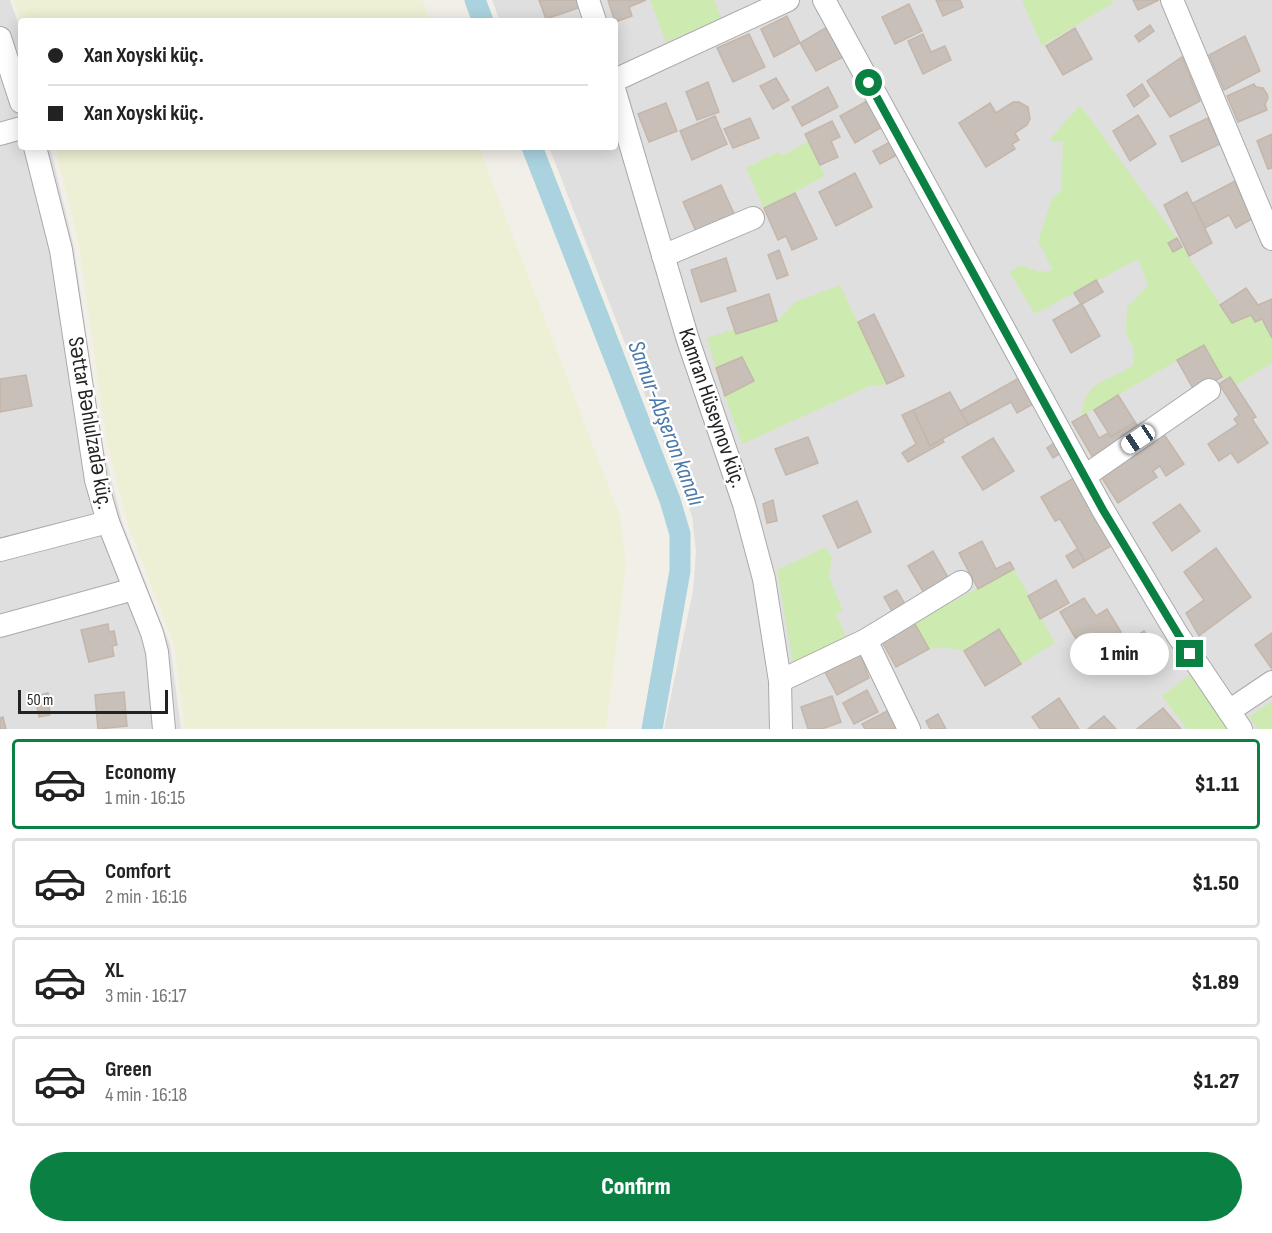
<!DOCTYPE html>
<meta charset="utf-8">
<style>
:root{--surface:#fff;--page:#f6f6f6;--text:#222;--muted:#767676;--line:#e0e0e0;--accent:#0b8043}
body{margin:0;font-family:"Sofia Sans Condensed",sans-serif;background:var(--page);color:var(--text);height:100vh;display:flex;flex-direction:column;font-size:22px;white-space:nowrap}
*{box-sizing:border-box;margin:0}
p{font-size:20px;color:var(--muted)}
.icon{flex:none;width:33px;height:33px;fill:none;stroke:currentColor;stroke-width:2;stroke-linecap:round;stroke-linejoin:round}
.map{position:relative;height:729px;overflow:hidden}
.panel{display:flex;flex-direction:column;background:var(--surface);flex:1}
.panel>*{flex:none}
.guide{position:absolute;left:18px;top:18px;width:600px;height:132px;border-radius:6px;box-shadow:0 3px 15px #0003;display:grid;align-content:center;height:132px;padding:0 30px;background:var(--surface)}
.scale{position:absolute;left:18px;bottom:15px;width:150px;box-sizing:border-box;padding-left:6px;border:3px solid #222;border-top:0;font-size:16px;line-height:21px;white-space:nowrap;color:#222;-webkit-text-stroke:4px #fff;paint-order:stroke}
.end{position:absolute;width:27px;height:27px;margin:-14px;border:8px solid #0b8043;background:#fff;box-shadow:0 0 0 3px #fff}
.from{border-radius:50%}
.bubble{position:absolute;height:42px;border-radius:21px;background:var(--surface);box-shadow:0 3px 15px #0003;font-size:20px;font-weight:800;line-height:42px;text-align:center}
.car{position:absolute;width:18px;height:36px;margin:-18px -9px;border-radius:8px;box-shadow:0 0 4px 2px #0007;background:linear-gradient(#fff 24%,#345 0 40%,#fff 0 76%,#345 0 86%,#fff 0)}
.guide b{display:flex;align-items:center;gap:21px;height:57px;font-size:22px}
.guide b+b{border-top:2px solid var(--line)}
.guide i{width:15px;height:15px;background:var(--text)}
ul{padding:10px 0 0;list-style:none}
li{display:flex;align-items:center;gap:18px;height:90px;margin:0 12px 9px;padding:0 18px;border:3px solid var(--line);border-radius:6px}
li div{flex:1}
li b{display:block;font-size:22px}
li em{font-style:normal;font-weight:800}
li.current{border-color:var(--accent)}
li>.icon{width:54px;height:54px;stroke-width:1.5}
.button{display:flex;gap:12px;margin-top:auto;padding:12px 30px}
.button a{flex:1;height:69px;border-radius:36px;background:var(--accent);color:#fff;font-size:24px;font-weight:800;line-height:69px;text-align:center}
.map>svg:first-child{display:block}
</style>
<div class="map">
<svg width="1272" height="729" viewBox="0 0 1272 729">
<rect width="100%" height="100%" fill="#f2efe9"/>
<g fill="#e0dfdf">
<polygon points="0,0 10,0 21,31 21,147 50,147 74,247 101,440 123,525 170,645 181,729 0,729"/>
<polygon points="492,0 1272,0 1272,729 664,729 693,591 696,551 692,516 549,147 615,147 615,21 500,21"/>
</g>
<g fill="#eef0d5">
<polygon points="13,0 422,0 430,21 21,22"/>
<polygon points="55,147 479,147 620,516 626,564 606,729 185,729 174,644 127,523 106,438 79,246"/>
</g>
<g fill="#cdebb0">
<polygon points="650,0 714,0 721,18 666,42"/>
<polygon points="1022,0 1111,0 1113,3 1042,46"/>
<path d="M1080,105L1177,238L1232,323L1251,315L1255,322L1262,319L1272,338V363L1235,386L1224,381L1204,345L1082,416C1085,376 1110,384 1134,364L1133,348L1126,333L1127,307L1148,285L1138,259L1035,314L1009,272L1021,265L1040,272L1053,270L1038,241L1052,198L1061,191L1063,141L1054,142L1050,139Z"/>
<polygon points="809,141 825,176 764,208 746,168 778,152 782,156"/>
<polygon points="840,285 887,384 870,386 742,444 725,396 753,380 742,358 716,368 707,338 734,329 736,334 777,321 795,302"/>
<polygon points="826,547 832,557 829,577 843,611 836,614 846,636 793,663 777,570"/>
<polygon points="1014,569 1055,643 1021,664 999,629 964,651 944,647 929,649 914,622"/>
<polygon points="1191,674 1228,729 1187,729 1162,696"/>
<polygon points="1272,701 1272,729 1258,729 1249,717"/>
</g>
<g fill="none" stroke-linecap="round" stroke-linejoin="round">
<g stroke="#aad3df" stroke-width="21">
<polyline points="475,0 483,21"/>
<polyline points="532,147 670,500 680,534 680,571 652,729"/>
</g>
</g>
<g fill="#c7bfb8" stroke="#c4b6ab" stroke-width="1.5">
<polygon points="539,0 579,0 581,7 546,19"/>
<polygon points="608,0 646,0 629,7 632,16 615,22"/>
<polygon points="936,0 960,0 963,7 943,16"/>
<polygon points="1133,0 1159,0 1138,10"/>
<polygon points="909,4 922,31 895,44 882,17"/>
<polygon points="787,16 800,43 774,57 761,29"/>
<polygon points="1150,25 1154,31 1139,42 1135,36"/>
<polygon points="827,27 843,57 816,71 800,43"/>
<polygon points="1075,28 1092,59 1063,75 1046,46"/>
<polygon points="749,34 765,67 733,82 717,48"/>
<polygon points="923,34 931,52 945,46 951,60 923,74 908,41"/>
<polygon points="1245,36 1260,71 1224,90 1209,55"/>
<polygon points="1182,57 1200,101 1170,117 1147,81"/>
<polygon points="776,78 789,100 773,109 760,86"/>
<polygon points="708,82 719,112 697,120 686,92"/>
<polygon points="1142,84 1149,96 1134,107 1127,95"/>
<polygon points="1254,84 1256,87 1263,88 1267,94 1268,98 1265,104 1267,110 1238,122 1227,96"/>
<polygon points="828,87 838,107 802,126 792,107"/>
<polygon points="867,101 882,127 855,143 840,116"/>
<polygon points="1013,102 1019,102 1028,107 1030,119 1027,125 1015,133 1019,140 1012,144 1015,149 986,167 959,123 990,103 996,113"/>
<polygon points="666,103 677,131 649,142 638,114"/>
<polygon points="1138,115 1156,144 1130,161 1113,131"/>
<polygon points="715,116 727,144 692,160 680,131"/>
<polygon points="750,118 759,138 733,148 724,129"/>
<polygon points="1208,118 1220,144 1182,162 1170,136"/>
<polygon points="832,121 840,137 831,141 838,157 820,165 805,134"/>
<polygon points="1272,134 1272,168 1268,169 1257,141"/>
<polygon points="890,142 897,155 880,164 873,151"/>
<polygon points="855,173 872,207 836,226 819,192"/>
<polygon points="1235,181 1252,219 1236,228 1229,215 1205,228 1193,203"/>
<polygon points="721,185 736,218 698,236 683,202"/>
<polygon points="1187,192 1212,243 1189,256 1164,205"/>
<polygon points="795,193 817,239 792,250 786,236 778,240 764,208"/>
<polygon points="1177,238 1182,247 1173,252 1168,243"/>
<polygon points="779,250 788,275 777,279 768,255"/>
<polygon points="726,258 736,291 701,302 691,270"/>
<polygon points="1096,280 1103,292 1082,304 1100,336 1071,353 1053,320 1081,304 1074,293"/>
<polygon points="1246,288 1258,305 1272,299 1272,338 1262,319 1255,322 1251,315 1232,323 1220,305"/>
<polygon points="769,294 777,321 736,334 727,308"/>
<polygon points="874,314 904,376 887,384 858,322"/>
<polygon points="1204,345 1222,377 1195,392 1177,360"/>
<polygon points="742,357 754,381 725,396 716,368"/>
<polygon points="26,375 32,406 0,412 0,379"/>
<polygon points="1230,377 1256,417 1252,419 1268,443 1238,463 1231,453 1219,461 1208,444 1238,424 1234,419 1239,415 1219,384"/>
<polygon points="1019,378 1033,404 1017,413 1011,402 968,425 960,411"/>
<polygon points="950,392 968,425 930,446 913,410"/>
<polygon points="1118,395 1135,422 1111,437 1094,410"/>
<polygon points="913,410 930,446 942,439 944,442 908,462 902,453 916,444 902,415"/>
<polygon points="1086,414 1099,438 1108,433 1111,437 1135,422 1141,431 1096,463 1072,422"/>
<polygon points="1163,433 1184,464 1166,476 1160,466 1153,471 1157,477 1118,503 1100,475"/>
<polygon points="808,437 818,463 786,475 775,449"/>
<polygon points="993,438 1014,471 983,490 962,457"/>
<polygon points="1055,442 1061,453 1053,458 1047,448"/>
<polygon points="1074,478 1113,545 1085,561 1060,519 1055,521 1041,497"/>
<polygon points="773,500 777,521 767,523 763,504"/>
<polygon points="857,501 871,532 838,548 823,516"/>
<polygon points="1180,504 1200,531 1172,551 1153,523"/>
<polygon points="982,541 996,569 1010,562 1014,569 978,589 959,553"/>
<polygon points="1216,548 1251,597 1199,636 1186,613 1204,600 1184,572"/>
<polygon points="1077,549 1085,561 1073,568 1066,556"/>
<polygon points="933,551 949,579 924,593 908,566"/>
<polygon points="1056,580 1069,603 1040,619 1028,596"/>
<polygon points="897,590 906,606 893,613 884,597"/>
<polygon points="1084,598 1096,616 1107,609 1121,632 1085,654 1060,612"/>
<polygon points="914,622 929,649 896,667 881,640"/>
<polygon points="108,624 109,632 114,631 117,645 112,646 114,656 89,662 81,630"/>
<polygon points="999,629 1021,664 985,686 964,651"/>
<polygon points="1144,631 1159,655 1130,673 1115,648"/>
<polygon points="1272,633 1272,669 1255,645"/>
<polygon points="859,650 869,678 837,695 824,670"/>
<polygon points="867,690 878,712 854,724 843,703"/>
<polygon points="124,692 127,726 98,729 95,695"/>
<polygon points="48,693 50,715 39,717 35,696"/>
<polygon points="832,696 841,722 822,729 808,729 801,707"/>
<polygon points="1059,698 1079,729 1040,729 1032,717"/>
<polygon points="1163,708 1181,729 1137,729"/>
<polygon points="891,709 902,729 865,729 862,724"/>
<polygon points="938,714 946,729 930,729 926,721"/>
<polygon points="1104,716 1116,729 1088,729"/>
<polygon points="3,717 6,729 0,729 0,718"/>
</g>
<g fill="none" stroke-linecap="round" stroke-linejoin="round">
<g stroke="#a9a9a9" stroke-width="24">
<g id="minor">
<polyline points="588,0 595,21"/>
<polyline points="824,0 1103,510 1177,634 1241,729"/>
<polyline points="1172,0 1272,239"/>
<polyline points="0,38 21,102"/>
<polyline points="615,80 788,0"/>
<polyline points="615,92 688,340 744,504 764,579 780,681 781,729"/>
<polyline points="0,134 21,128"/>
<polyline points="35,147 61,250 96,480 108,522 152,633 157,652 164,729"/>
<polyline points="663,256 753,218"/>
<polyline points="1085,476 1209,390"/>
<polyline points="0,550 108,522"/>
<polyline points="0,626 134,589"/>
<polyline points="866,640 909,729"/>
<polyline points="780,681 866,640 961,582"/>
<polyline points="1229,711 1272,682"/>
</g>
</g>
<use href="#minor" stroke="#fff" stroke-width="22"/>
</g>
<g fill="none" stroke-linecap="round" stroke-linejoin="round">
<polyline stroke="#0b8043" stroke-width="8" points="869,83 1103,510 1190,654"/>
</g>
<g text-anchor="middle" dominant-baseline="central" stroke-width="5" stroke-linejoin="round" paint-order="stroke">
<g font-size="22" fill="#222" stroke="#fff">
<text transform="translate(712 408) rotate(71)">Kamran Hüseynov küç.</text>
<text transform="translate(90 423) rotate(80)">Səttar Bəhlulzadə küç.</text>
</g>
<g font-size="24" font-style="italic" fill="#4a7aab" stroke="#fff">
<text transform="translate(666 423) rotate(69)">Samur-Abşeron kanalı</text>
</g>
</g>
</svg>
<div class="scale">50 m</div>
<i class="end from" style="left:869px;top:83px"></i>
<i class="end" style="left:1190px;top:654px"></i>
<div class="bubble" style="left:1070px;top:633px;width:99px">1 min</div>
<i class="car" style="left:1138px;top:439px;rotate:236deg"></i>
<div class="guide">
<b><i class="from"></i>Xan Xoyski küç.</b>
<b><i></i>Xan Xoyski küç.</b>
</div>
</div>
<section class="panel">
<ul>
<li class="current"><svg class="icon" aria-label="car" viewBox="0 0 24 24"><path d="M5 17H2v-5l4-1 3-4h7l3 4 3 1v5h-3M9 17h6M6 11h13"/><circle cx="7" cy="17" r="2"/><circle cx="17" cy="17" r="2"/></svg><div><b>Economy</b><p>1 min · 16:15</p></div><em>$1.11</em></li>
<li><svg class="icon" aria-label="car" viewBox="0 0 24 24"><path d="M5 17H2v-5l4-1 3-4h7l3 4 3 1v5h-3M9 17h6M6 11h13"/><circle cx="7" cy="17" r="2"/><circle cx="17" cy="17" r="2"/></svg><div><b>Comfort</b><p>2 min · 16:16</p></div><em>$1.50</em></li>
<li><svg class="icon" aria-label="car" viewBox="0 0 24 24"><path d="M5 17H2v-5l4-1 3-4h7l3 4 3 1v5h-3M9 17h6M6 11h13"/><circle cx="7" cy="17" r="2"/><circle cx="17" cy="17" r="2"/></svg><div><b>XL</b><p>3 min · 16:17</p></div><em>$1.89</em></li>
<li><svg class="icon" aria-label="car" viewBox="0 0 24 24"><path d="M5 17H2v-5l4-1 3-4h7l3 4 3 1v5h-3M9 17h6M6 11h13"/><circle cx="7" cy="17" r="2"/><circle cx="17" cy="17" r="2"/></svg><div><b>Green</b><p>4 min · 16:18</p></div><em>$1.27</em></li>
</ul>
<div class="button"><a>Confirm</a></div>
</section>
